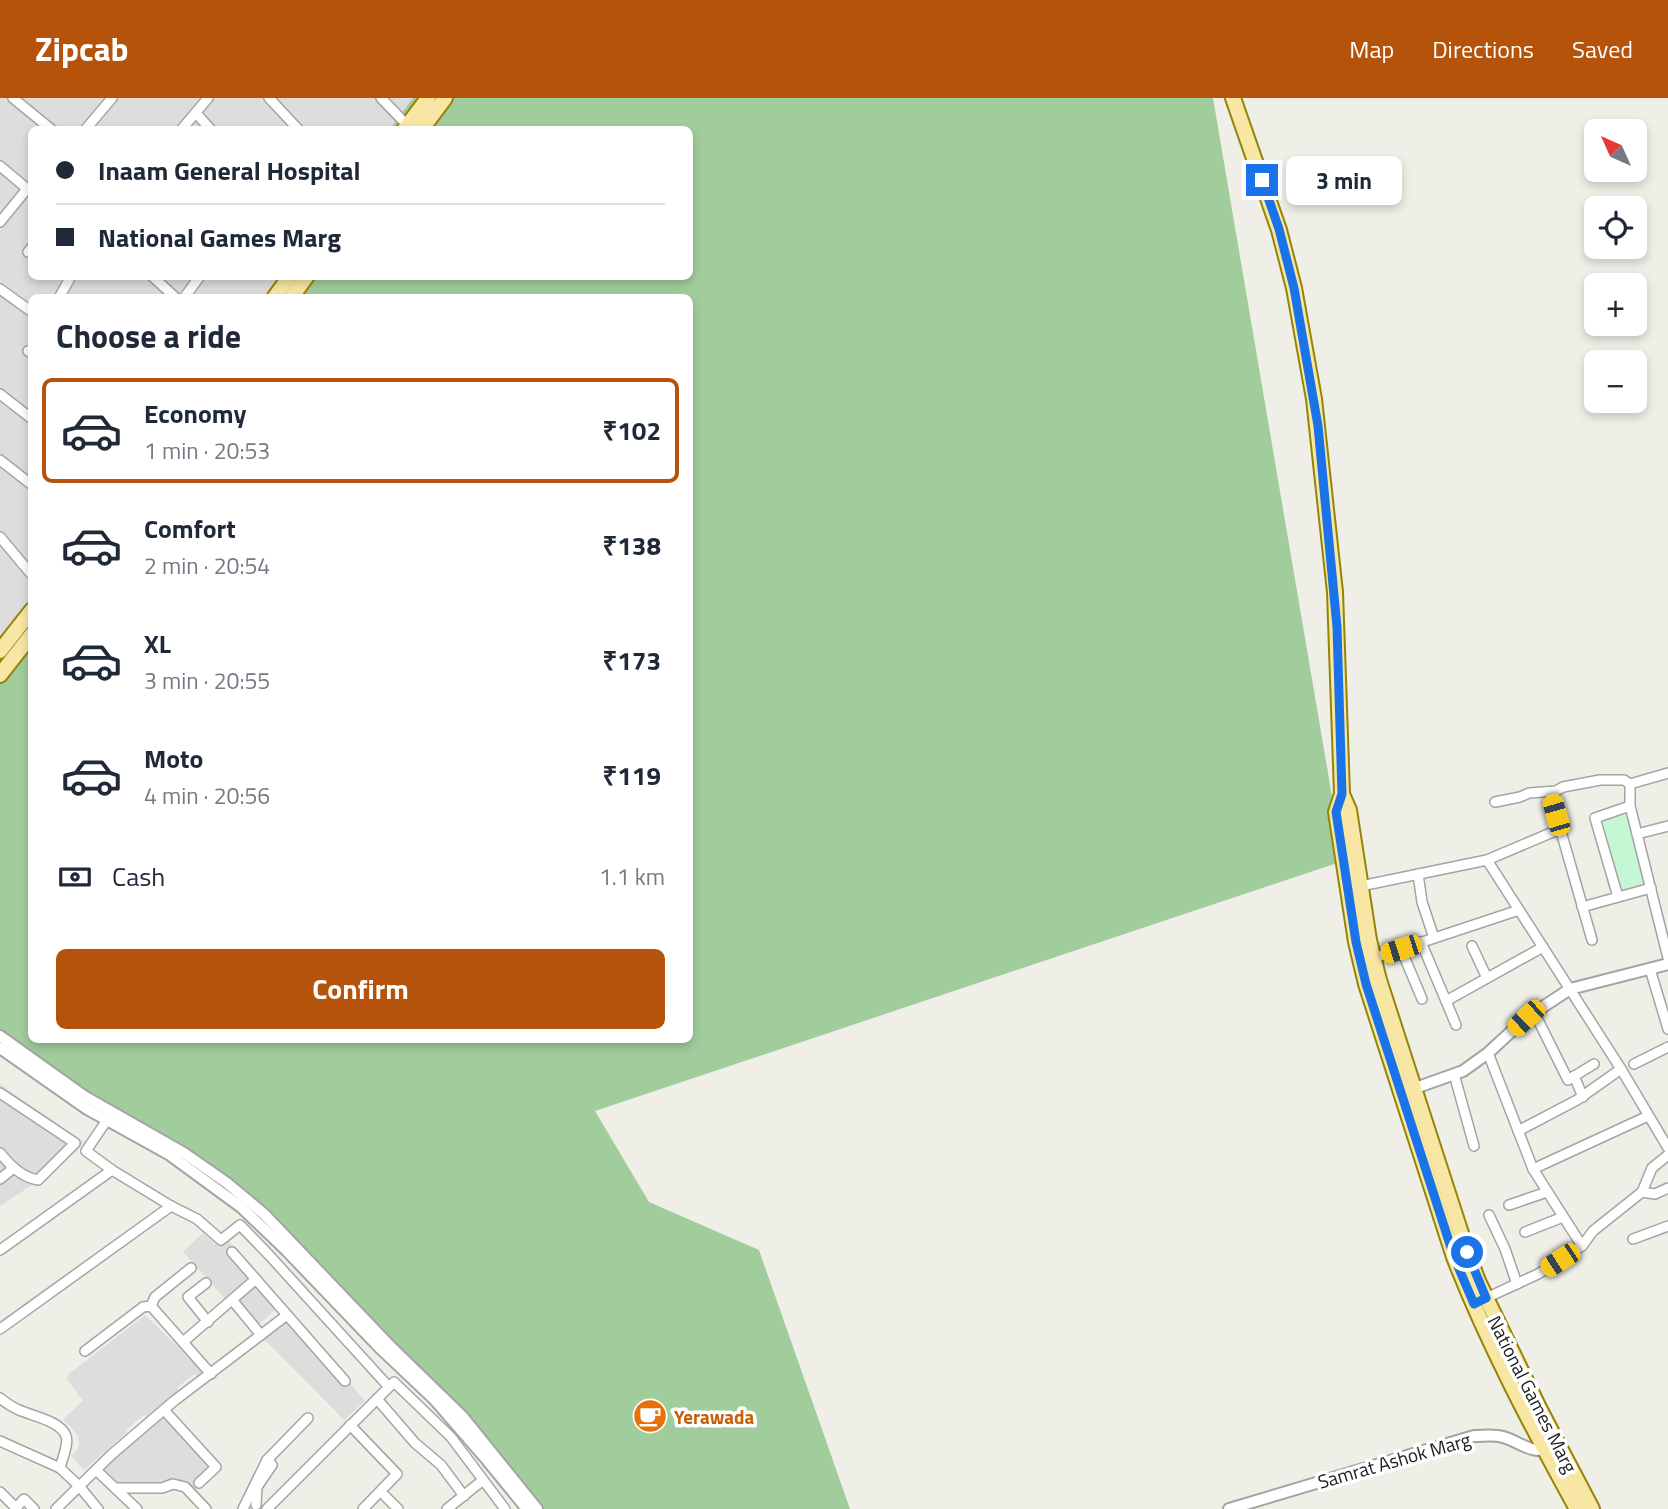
<!DOCTYPE html>
<meta charset="utf-8">
<style>
:root{--surface:#fff;--page:#f6f6f7;--text:#1f2937;--muted:#747a83;--line:#e0e1e3;--accent:#b45309}
body{margin:0;font-family:"Titillium Web",sans-serif;background:var(--page);color:var(--text);height:100vh;display:flex;flex-direction:column;font-size:26px;white-space:nowrap}
*{box-sizing:border-box;margin:0}
p{font-size:23px;color:var(--muted)}
.icon{flex:none;width:38px;height:38px;fill:none;stroke:currentColor;stroke-width:2;stroke-linecap:round;stroke-linejoin:round}
.map{position:relative;flex:1;overflow:hidden}
.details{position:absolute;left:28px;top:196px;width:665px;height:749px;display:flex;flex-direction:column;background:var(--surface);border-radius:10px;box-shadow:0 4px 10px #0003}
.details>*{flex:none}
.top-card{position:absolute;left:28px;top:28px;width:665px;height:154px;border-radius:10px;box-shadow:0 4px 10px #0003;display:grid;align-content:center;height:154px;padding:0 28px;background:var(--surface)}
.needle{width:46px;rotate:315deg}
.buttons{position:absolute;left:1584px;top:21px;display:grid;gap:14px}
.buttons a{display:grid;place-items:center;width:63px;height:63px;border-radius:10px;background:var(--surface);box-shadow:0 4px 10px #0003;font-size:35px}
.end{position:absolute;width:32px;height:32px;margin:-16px;border:9px solid #1a73e8;background:#fff;box-shadow:0 0 0 4px #fff}
.from{border-radius:50%}
.bubble{position:absolute;height:49px;border-radius:10px;background:var(--surface);box-shadow:0 4px 10px #0003;font-size:23px;font-weight:700;line-height:49px;text-align:center}
.car{position:absolute;width:21px;height:42px;margin:-21px -10px;border-radius:9px;box-shadow:0 0 5px 2px #0007;background:linear-gradient(#f5c518 24%,#345 0 40%,#f5c518 0 76%,#345 0 86%,#f5c518 0)}
.top-card b{display:flex;align-items:center;gap:24px;height:66px;font-size:26px}
.top-card b+b{border-top:2px solid var(--line)}
.top-card i{width:18px;height:18px;background:var(--text)}
ul{padding:0;list-style:none}
li{display:flex;align-items:center;gap:21px;height:105px;margin:0 14px 10px;padding:0 14px;border:4px solid transparent;border-radius:10px}
li div{flex:1}
li b{display:block;font-size:26px}
li em{font-style:normal;font-weight:700}
li.selected{border-color:var(--accent)}
li>.icon{width:63px;height:63px;stroke-width:1.5}
h2{padding:0 28px;font-size:32px;line-height:84px}
.pay{display:flex;align-items:center;gap:18px;height:77px;padding:0 28px;font-size:26px}
.pay p{margin-inline-start:auto}
.cta{display:flex;gap:14px;margin-top:auto;padding:14px 28px}
.cta a{flex:1;height:80px;border-radius:10px;background:var(--accent);color:#fff;font-size:28px;font-weight:700;line-height:80px;text-align:center}
header{display:flex;align-items:center;gap:42px;box-sizing:border-box;height:98px;padding:0 35px;background:var(--accent);color:#fff}
header strong{font-size:33px}
nav{display:flex;gap:38px;margin-inline-start:auto;font-size:24px}
.map>svg:first-child{display:block}
</style>
<header>
<strong>Zipcab</strong>
<nav><a>Map</a><a>Directions</a><a>Saved</a></nav>
</header>
<div class="map">
<svg width="1668" height="1411" viewBox="0 0 1668 1411">
<rect width="100%" height="100%" fill="#f0efe7"/>
<g fill="#dedddd">
<polygon points="0,0 423,0 399,31 32,32 32,178 288,179 272,199 32,200 31,501 0,540"/>
<polygon points="0,986 84,1044 78,1052 42,1083 32,1087 0,1108"/>
<polygon points="203,1135 215,1146 224,1137 283,1206 252,1231 183,1154"/>
<polygon points="145,1217 203,1273 197,1278 194,1276 177,1290 179,1292 146,1319 144,1317 126,1332 127,1334 84,1372 71,1358 78,1350 79,1345 78,1338 63,1321 83,1303 67,1281 69,1276"/>
<polygon points="293,1218 365,1303 344,1322 264,1241"/>
<polygon points="165,1315 218,1370 192,1395 176,1383 166,1382 124,1392 100,1373 126,1348"/>
</g>
<polygon fill="#a1cd9d" points="413,0 1213,0 1343,763 595,1013 649,1104 759,1152 850,1411 534,1411 439,1293 169,1054 0,945 0,562 31,519 32,942 690,942 690,200 266,199 282,179 690,178 690,32 390,31"/>
<polygon fill="#c6f7d5" points="1630,708 1651,790 1618,799 1595,720"/>
<g fill="none" stroke-linecap="round" stroke-linejoin="round">
<g stroke="#a4a4a4" stroke-width="12">
<g id="minor">
<polyline points="13,0 52,32"/>
<polyline points="269,0 299,32"/>
<polyline points="381,0 407,27"/>
<polyline points="196,15 211,32"/>
<polyline points="85,32 112,0"/>
<polyline points="181,32 208,0"/>
<polyline points="0,68 31,94"/>
<polyline points="0,124 27,91"/>
<polyline points="28,154 32,149"/>
<polyline points="152,178 176,200"/>
<polyline points="0,191 32,214"/>
<polyline points="59,200 71,178"/>
<polyline points="184,200 200,178"/>
<polyline points="28,253 32,256"/>
<polyline points="0,296 32,321"/>
<polyline points="0,362 32,387"/>
<polyline points="0,439 32,477"/>
<polyline points="1630,686 1630,708 1668,860"/>
<polyline points="1552,702 1592,842"/>
<polyline points="1495,704 1520,699 1529,695 1556,693 1563,689 1600,682 1624,682 1630,686 1668,675"/>
<polyline points="1637,736 1668,728"/>
<polyline points="1487,762 1560,731"/>
<polyline points="1418,776 1422,804 1434,840"/>
<polyline points="1356,789 1487,762 1621,971 1668,1050"/>
<polyline points="1618,799 1595,720 1630,708"/>
<polyline points="1582,809 1651,790"/>
<polyline points="1421,844 1446,903 1543,849"/>
<polyline points="1472,848 1487,880"/>
<polyline points="1401,851 1422,901"/>
<polyline points="1371,861 1519,812"/>
<polyline points="1650,871 1668,931"/>
<polyline points="1446,903 1456,927"/>
<polyline points="1534,914 1568,982 1594,966"/>
<polyline points="1634,966 1668,949"/>
<polyline points="1454,976 1474,1048"/>
<polyline points="1574,978 1583,999"/>
<path d="M0,995L75,1045L38,1082C21,1079 10,1067 0,1055"/>
<polyline points="107,1022 86,1053 112,1072 171,1108 197,1121 221,1142 240,1127 269,1157 388,1288"/>
<polyline points="1518,1033 1577,1002 1621,971"/>
<polyline points="1533,1071 1648,1018"/>
<polyline points="0,1081 10,1073 11,1069"/>
<polyline points="1642,1094 1655,1096 1668,1090"/>
<polyline points="1509,1107 1547,1094"/>
<polyline points="1489,1117 1505,1151 1517,1186"/>
<polyline points="1525,1134 1563,1119"/>
<polyline points="1633,1141 1668,1128"/>
<polyline points="1582,1148 1593,1133 1642,1094 1652,1070 1668,1057"/>
<polyline points="0,1152 112,1072"/>
<polyline points="232,1154 345,1283"/>
<polyline points="206,1185 188,1199 208,1224"/>
<polyline points="1484,1201 1538,1176 1582,1148 1533,1071 1488,955"/>
<polyline points="233,1203 261,1237"/>
<polyline points="151,1208 155,1199 191,1170"/>
<polyline points="0,1231 171,1108"/>
<polyline points="183,1244 256,1181"/>
<polyline points="85,1253 143,1209 151,1208 211,1276"/>
<path d="M0,1300C6,1305 12,1309 19,1312C32,1318 61,1323 66,1338C69,1346 62,1361 60,1370"/>
<polyline points="377,1301 415,1345 441,1367 464,1398"/>
<polyline points="164,1312 216,1369 199,1385"/>
<polyline points="350,1327 397,1376 363,1411"/>
<polyline points="0,1343 60,1370 79,1388 98,1411"/>
<polyline points="96,1372 137,1411"/>
<polyline points="115,1390 162,1390 173,1386 185,1389 206,1411"/>
<polyline points="0,1394 16,1410 24,1401 34,1411"/>
<polyline points="385,1398 398,1411"/>
<polyline points="256,1407 257,1389 272,1367 267,1362"/>
<polyline points="56,1411 111,1357 174,1303 287,1217"/>
<polyline points="243,1411 267,1362 308,1320"/>
<polyline points="267,1411 394,1284 451,1339 505,1411"/>
<polyline points="447,1411 483,1382"/>
</g>
</g>
<g stroke="#a4a4a4" stroke-width="14">
<g id="tertiary">
<polyline points="0,938 84,998 184,1055 227,1085 264,1116 389,1247 462,1318 537,1411"/>
<polyline points="0,950 87,1011 170,1057 241,1109 286,1152 379,1249 434,1301 487,1362 527,1411"/>
<polyline points="1407,993 1463,973 1488,955 1526,920 1570,891 1668,866"/>
<path d="M1229,1411L1474,1338C1484,1338 1493,1336 1503,1339C1521,1344 1531,1357 1551,1350"/>
</g>
</g>
<g stroke="#948507" stroke-width="18">
<g id="primary">
<path d="M1233,0L1279,132L1294,190L1314,301L1335,494L1342,696L1336,714L1356,844L1366,886L1454,1159C1487,1244 1533,1331 1577,1411"/>
<polyline points="404,32 428,0"/>
<polyline points="421,32 445,0"/>
<polyline points="274,200 290,178"/>
<polyline points="291,200 307,178"/>
<polyline points="0,553 32,512"/>
<polyline points="0,577 32,536"/>
<polyline points="1342,696 1349,712 1369,842 1379,882 1467,1154 1478,1183 1539,1310 1592,1411"/>
</g>
</g>
<use href="#minor" stroke="#fff" stroke-width="9"/>
<use href="#tertiary" stroke="#fff" stroke-width="10"/>
<use href="#primary" stroke="#f8e6a4" stroke-width="14"/>
</g>
<g fill="none" stroke-linecap="round" stroke-linejoin="round">
<polyline stroke="#1a73e8" stroke-width="9" points="1262,82 1279,131 1294,190 1318,328 1337,529 1342,696 1336,714 1356,844 1366,886 1454,1159 1474,1206 1486,1200 1467,1154"/>
</g>
<defs>
<g id="cafe-disc" transform="scale(1.75)"><circle r="9.5" fill="#e8710a" stroke="#fff"/><path d="M-5.5-4.5H6V0H3Q3 3.5 0 3.5H-2.5Q-5.5 3.5-5.5 0ZM3-3.2v2h1.7v-2ZM-6 4.5H4V6H-6Z" fill="#fff"/></g>
</defs>
<g fill-rule="evenodd">
<use href="#cafe-disc" x="650" y="1318"/>
</g>
<g text-anchor="middle" dominant-baseline="central" stroke-width="7" stroke-linejoin="round" paint-order="stroke">
<g font-size="19" fill="#202020" stroke="#fff">
<text transform="translate(1533 1296) rotate(63)">National Games Marg</text>
<text transform="translate(1394 1362) rotate(-16)">Samrat Ashok Marg</text>
</g>
<g font-size="19" font-weight="bold" fill="#c56008" stroke="#fff" text-anchor="start">
<text x="674" y="1318">Yerawada</text>
</g>
</g>
</svg>
<div class="buttons">
<a><svg class="needle" viewBox="-14 -14 28 28"><path d="M0-13l5 13h-10z" fill="#e53935"/><path d="M0 13l5-13h-10z" fill="#747a83"/></svg></a>
<a><svg class="icon" aria-label="locate" viewBox="0 0 24 24"><circle cx="12" cy="12" r="6"/><path d="M12 2v4M12 18v4M2 12h4M18 12h4"/></svg></a>
<a>+</a>
<a>−</a>
</div>
<i class="end from" style="left:1467px;top:1154px"></i>
<i class="end" style="left:1262px;top:82px"></i>
<div class="bubble" style="left:1286px;top:58px;width:116px">3 min</div>
<i class="car" style="left:1556px;top:717px;rotate:344deg"></i>
<i class="car" style="left:1401px;top:851px;rotate:252deg"></i>
<i class="car" style="left:1526px;top:920px;rotate:227deg"></i>
<i class="car" style="left:1560px;top:1162px;rotate:237deg"></i>
<div class="top-card">
<b><i class="from"></i>Inaam General Hospital</b>
<b><i></i>National Games Marg</b>
</div>
<section class="details">
<h2>Choose a ride</h2>
<ul>
<li class="selected"><svg class="icon" aria-label="car" viewBox="0 0 24 24"><path d="M5 17H2v-5l4-1 3-4h7l3 4 3 1v5h-3M9 17h6M6 11h13"/><circle cx="7" cy="17" r="2"/><circle cx="17" cy="17" r="2"/></svg><div><b>Economy</b><p>1 min · 20:53</p></div><em>₹102</em></li>
<li><svg class="icon" aria-label="car" viewBox="0 0 24 24"><path d="M5 17H2v-5l4-1 3-4h7l3 4 3 1v5h-3M9 17h6M6 11h13"/><circle cx="7" cy="17" r="2"/><circle cx="17" cy="17" r="2"/></svg><div><b>Comfort</b><p>2 min · 20:54</p></div><em>₹138</em></li>
<li><svg class="icon" aria-label="car" viewBox="0 0 24 24"><path d="M5 17H2v-5l4-1 3-4h7l3 4 3 1v5h-3M9 17h6M6 11h13"/><circle cx="7" cy="17" r="2"/><circle cx="17" cy="17" r="2"/></svg><div><b>XL</b><p>3 min · 20:55</p></div><em>₹173</em></li>
<li><svg class="icon" aria-label="car" viewBox="0 0 24 24"><path d="M5 17H2v-5l4-1 3-4h7l3 4 3 1v5h-3M9 17h6M6 11h13"/><circle cx="7" cy="17" r="2"/><circle cx="17" cy="17" r="2"/></svg><div><b>Moto</b><p>4 min · 20:56</p></div><em>₹119</em></li>
</ul>
<div class="pay"><svg class="icon" aria-label="cash" viewBox="0 0 24 24"><path d="M3 7h18v10H3z"/><circle cx="12" cy="12" r="2"/></svg>Cash<p>1.1 km</p></div>
<div class="cta"><a>Confirm</a></div>
</section>
</div>
